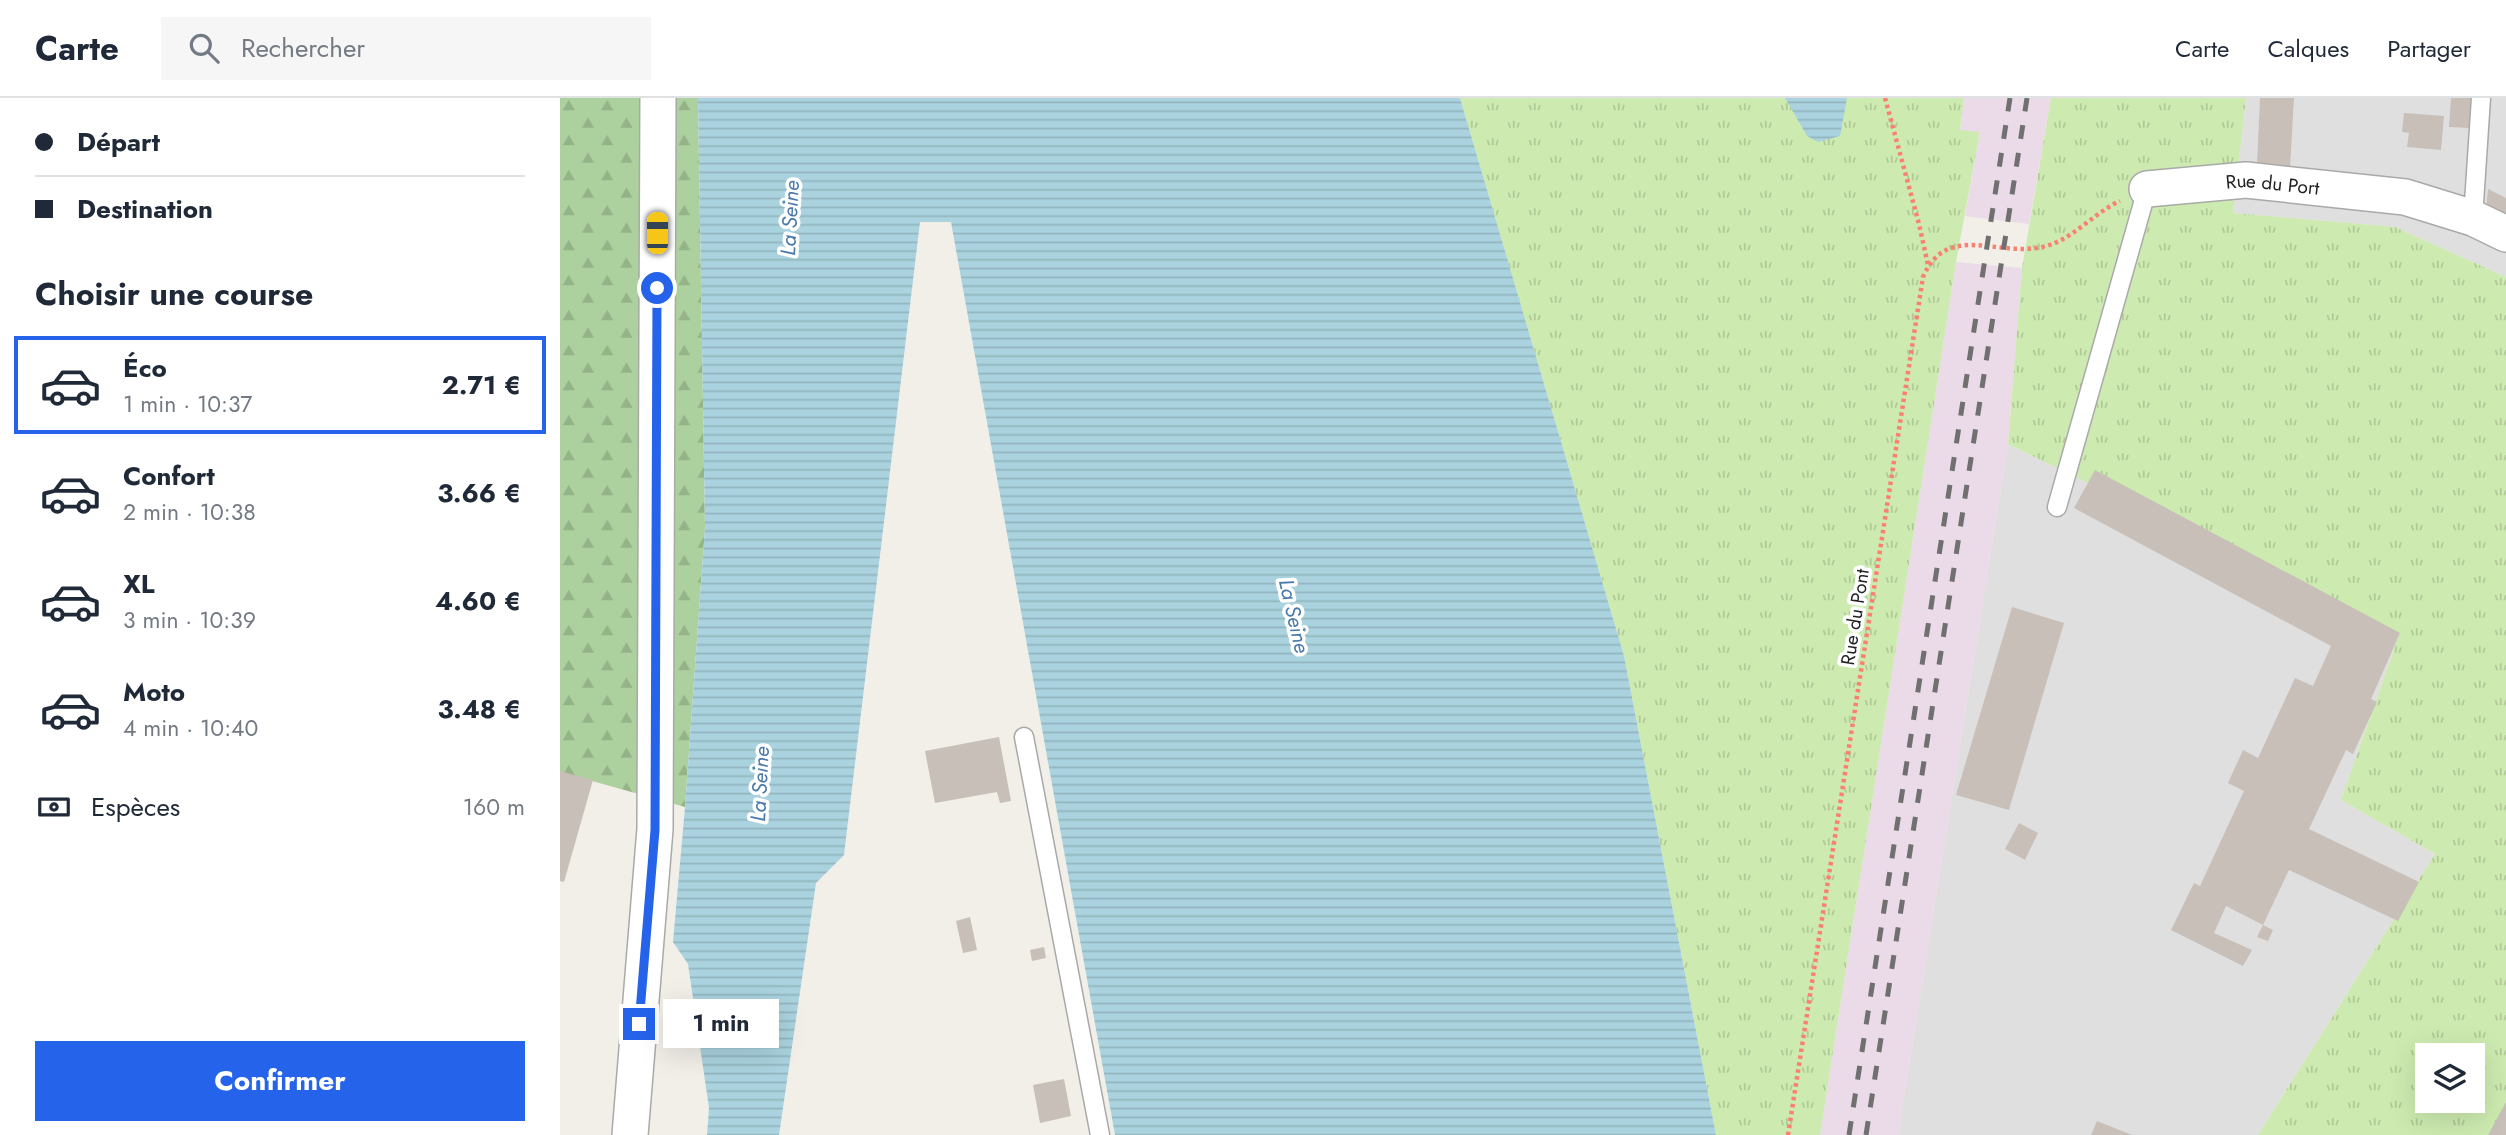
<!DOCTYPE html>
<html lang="fr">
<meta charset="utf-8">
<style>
:root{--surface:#fff;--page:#f6f6f7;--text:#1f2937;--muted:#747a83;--line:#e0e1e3;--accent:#2563eb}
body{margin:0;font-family:Jost,sans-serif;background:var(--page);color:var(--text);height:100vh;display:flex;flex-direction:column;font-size:26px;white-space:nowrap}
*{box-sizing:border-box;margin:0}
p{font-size:23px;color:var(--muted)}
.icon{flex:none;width:38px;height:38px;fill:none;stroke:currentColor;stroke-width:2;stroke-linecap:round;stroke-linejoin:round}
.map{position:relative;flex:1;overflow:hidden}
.side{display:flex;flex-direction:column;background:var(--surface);width:560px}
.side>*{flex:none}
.guide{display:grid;align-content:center;height:154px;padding:0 35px;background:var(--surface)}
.fabs{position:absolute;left:1855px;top:945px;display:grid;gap:14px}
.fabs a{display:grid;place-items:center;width:70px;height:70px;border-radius:0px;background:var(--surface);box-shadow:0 7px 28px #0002;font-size:35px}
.end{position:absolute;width:32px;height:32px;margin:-16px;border:9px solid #2563eb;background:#fff;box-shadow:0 0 0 4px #fff}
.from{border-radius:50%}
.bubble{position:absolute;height:49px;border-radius:0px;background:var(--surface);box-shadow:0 7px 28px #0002;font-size:23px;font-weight:700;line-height:49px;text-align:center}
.car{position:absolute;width:21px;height:42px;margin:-21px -10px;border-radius:9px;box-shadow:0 0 5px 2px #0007;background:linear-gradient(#f5c518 24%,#345 0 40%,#f5c518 0 76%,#345 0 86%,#f5c518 0)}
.guide b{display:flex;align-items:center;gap:24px;height:66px;font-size:26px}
.guide b+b{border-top:2px solid var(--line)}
.guide i{width:18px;height:18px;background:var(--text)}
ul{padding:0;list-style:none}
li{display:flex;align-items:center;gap:21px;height:98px;margin:0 14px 10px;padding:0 21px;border:4px solid transparent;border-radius:0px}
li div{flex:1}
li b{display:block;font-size:26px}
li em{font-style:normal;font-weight:700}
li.active{border-color:var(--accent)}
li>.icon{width:63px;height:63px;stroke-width:1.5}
h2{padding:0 35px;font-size:32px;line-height:84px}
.pay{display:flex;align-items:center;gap:18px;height:77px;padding:0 35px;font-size:26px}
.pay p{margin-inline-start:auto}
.cta{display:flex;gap:14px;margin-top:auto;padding:14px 35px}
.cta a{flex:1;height:80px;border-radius:0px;background:var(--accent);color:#fff;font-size:28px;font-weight:700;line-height:80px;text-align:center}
header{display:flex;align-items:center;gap:42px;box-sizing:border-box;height:98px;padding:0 35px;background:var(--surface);border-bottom:2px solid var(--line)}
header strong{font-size:33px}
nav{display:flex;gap:38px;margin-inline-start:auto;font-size:24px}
.search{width:490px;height:63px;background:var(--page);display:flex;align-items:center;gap:18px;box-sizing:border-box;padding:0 24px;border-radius:0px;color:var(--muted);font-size:26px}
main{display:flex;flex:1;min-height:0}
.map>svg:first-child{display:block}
</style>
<header>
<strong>Carte</strong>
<div class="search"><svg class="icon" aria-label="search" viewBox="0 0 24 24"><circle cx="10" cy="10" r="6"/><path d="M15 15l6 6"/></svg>Rechercher</div>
<nav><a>Carte</a><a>Calques</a><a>Partager</a></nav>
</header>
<main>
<section class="side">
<div class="guide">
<b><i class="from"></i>Départ</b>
<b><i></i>Destination</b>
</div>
<h2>Choisir une course</h2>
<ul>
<li class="active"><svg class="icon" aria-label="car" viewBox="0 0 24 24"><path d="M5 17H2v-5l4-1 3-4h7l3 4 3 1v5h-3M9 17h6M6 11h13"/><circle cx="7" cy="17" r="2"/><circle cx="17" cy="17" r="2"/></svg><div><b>Éco</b><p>1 min · 10:37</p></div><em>2.71 €</em></li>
<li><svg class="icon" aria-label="car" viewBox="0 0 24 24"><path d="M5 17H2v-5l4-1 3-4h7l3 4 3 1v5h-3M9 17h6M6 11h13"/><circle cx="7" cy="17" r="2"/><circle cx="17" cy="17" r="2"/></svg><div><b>Confort</b><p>2 min · 10:38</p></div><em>3.66 €</em></li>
<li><svg class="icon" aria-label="car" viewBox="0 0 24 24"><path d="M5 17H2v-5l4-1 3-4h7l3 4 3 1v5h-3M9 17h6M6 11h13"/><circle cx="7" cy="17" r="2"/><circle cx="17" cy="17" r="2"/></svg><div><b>XL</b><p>3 min · 10:39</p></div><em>4.60 €</em></li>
<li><svg class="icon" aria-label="car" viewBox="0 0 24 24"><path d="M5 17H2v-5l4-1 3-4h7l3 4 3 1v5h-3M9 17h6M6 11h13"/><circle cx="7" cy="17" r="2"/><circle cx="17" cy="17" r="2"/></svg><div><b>Moto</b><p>4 min · 10:40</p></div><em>3.48 €</em></li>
</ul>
<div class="pay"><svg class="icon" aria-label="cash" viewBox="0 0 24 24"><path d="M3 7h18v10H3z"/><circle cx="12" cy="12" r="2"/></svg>Espèces<p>160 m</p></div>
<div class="cta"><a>Confirmer</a></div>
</section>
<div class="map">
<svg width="1946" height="1037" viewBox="0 0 1946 1037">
<defs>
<pattern id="grass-tufts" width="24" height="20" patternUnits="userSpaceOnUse" patternTransform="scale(1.75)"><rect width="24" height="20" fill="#cdebb0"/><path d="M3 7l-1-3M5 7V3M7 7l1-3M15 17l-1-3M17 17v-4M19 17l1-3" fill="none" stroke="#b0c997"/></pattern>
<pattern id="forest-firs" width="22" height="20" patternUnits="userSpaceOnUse" patternTransform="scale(1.75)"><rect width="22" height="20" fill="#add19e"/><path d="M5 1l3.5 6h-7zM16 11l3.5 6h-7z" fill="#95b388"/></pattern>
<pattern id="water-rules" width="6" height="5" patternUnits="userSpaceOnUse" patternTransform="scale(1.75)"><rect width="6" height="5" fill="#aad3df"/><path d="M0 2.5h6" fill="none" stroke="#92b5bf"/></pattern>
</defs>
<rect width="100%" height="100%" fill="#f2efe9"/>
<g fill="#e0dfdf">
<polygon points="1686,0 1946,0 1946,179 1835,129 1673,115"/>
<polygon points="1448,346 1839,537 1781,702 1875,756 1698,1037 1338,1037"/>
</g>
<g fill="#ebdbe8">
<polygon points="1404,0 1491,0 1469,126 1405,118 1420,35 1400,33"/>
<polygon points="1396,164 1462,170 1448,346 1338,1037 1260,1037"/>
</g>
<g fill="url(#grass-tufts)" fill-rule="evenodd">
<polygon points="900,0 1404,0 1400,32 1420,34 1396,164 1260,1037 1156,1037 1064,558"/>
<path d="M1491,0H1686L1673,115L1835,129L1946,179V1006L1930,1037H1698L1875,756L1781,702L1839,537L1448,346L1462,170ZM1867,957H1913V1003H1867Z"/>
</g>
<polygon fill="url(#forest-firs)" points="0,0 138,0 145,429 125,709 0,674"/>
<g fill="url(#water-rules)">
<polygon points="138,0 900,0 1064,558 1156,1037 555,1037 391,124 360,124 284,757 256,785 219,1037 147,1037 149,1010 128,866 113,844 125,709 145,429"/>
<polygon points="1225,0 1287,0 1280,38 1258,44 1247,38"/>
</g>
<g fill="#c7bfb8">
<polygon points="1700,0 1734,0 1730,70 1697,67"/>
<polygon points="1891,0 1912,0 1909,30 1889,29"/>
<polygon points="1844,15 1884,18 1881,52 1847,49 1849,35 1842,34"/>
<polygon points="1928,91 1946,100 1946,121 1926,111"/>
<polygon points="1535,372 1840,535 1811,601 1817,604 1793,656 1786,652 1749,731 1859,784 1838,823 1729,772 1703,827 1666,808 1654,835 1692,852 1683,868 1611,832 1634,785 1640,788 1684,693 1668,685 1683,652 1698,660 1735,580 1753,588 1771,548 1514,410"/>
<polygon points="1452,509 1504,525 1449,712 1396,697"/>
<polygon points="439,639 451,703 440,705 437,694 375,705 365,653"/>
<polygon points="0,673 33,682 4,784 0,783"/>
<polygon points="1459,725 1478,735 1465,762 1445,751"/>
<polygon points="410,819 417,852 403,855 396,823"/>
<polygon points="1703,827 1713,832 1708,843 1697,839"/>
<polygon points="484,849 486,860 472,863 470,852"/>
<polygon points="504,981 511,1018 480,1025 473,987"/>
<polygon points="1946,1004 1946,1037 1928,1037"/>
<polygon points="1537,1023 1572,1037 1531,1037"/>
</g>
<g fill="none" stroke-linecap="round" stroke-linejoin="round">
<g stroke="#a9a9a9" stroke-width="21">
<g id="service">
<polyline points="1913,120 1921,0"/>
<polyline points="1497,409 1587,91"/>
<polyline points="464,639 540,1037"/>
</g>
</g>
<g stroke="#a9a9a9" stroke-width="38">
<g id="minor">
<path id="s1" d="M1587,91L1686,82L1845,99L1913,120L1946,136"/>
<polyline points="70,1037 95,731 98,0"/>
</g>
</g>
<g stroke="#fa8072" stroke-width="4.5" stroke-dasharray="3.5 3.5" stroke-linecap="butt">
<polyline points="1325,0 1359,126 1368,167"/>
<path d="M1228,1037L1363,179C1387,124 1436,159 1482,149C1512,143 1533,115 1560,103"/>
</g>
<use href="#service" stroke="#fff" stroke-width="18"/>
<use href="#minor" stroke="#fff" stroke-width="35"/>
<g stroke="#707070" stroke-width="5" stroke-dasharray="14 14" stroke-linecap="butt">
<polyline points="1289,1037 1450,0"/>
<polyline points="1306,1037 1467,0"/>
</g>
</g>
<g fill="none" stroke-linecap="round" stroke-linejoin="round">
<polyline stroke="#2563eb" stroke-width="9" points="79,926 95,732 97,190"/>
</g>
<g text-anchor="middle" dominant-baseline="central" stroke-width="7" stroke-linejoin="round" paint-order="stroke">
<g font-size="19" fill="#222" stroke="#fff">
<text stroke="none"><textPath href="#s1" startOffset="126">Rue du Port</textPath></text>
<text transform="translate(1295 519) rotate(-81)">Rue du Pont</text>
</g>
<g font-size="21" font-style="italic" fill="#4a7aab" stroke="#fff">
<text transform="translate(230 120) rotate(-87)">La Seine</text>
<text transform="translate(734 518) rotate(77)">La Seine</text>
<text transform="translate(200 686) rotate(-87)">La Seine</text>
</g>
</g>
</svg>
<div class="fabs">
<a><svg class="icon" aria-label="layers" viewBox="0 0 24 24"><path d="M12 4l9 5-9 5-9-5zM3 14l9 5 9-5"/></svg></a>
</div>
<i class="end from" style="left:97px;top:190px"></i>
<i class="end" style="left:79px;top:926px"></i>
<div class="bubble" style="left:103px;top:901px;width:116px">1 min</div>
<i class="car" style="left:97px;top:135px;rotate:0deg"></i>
</div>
</main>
